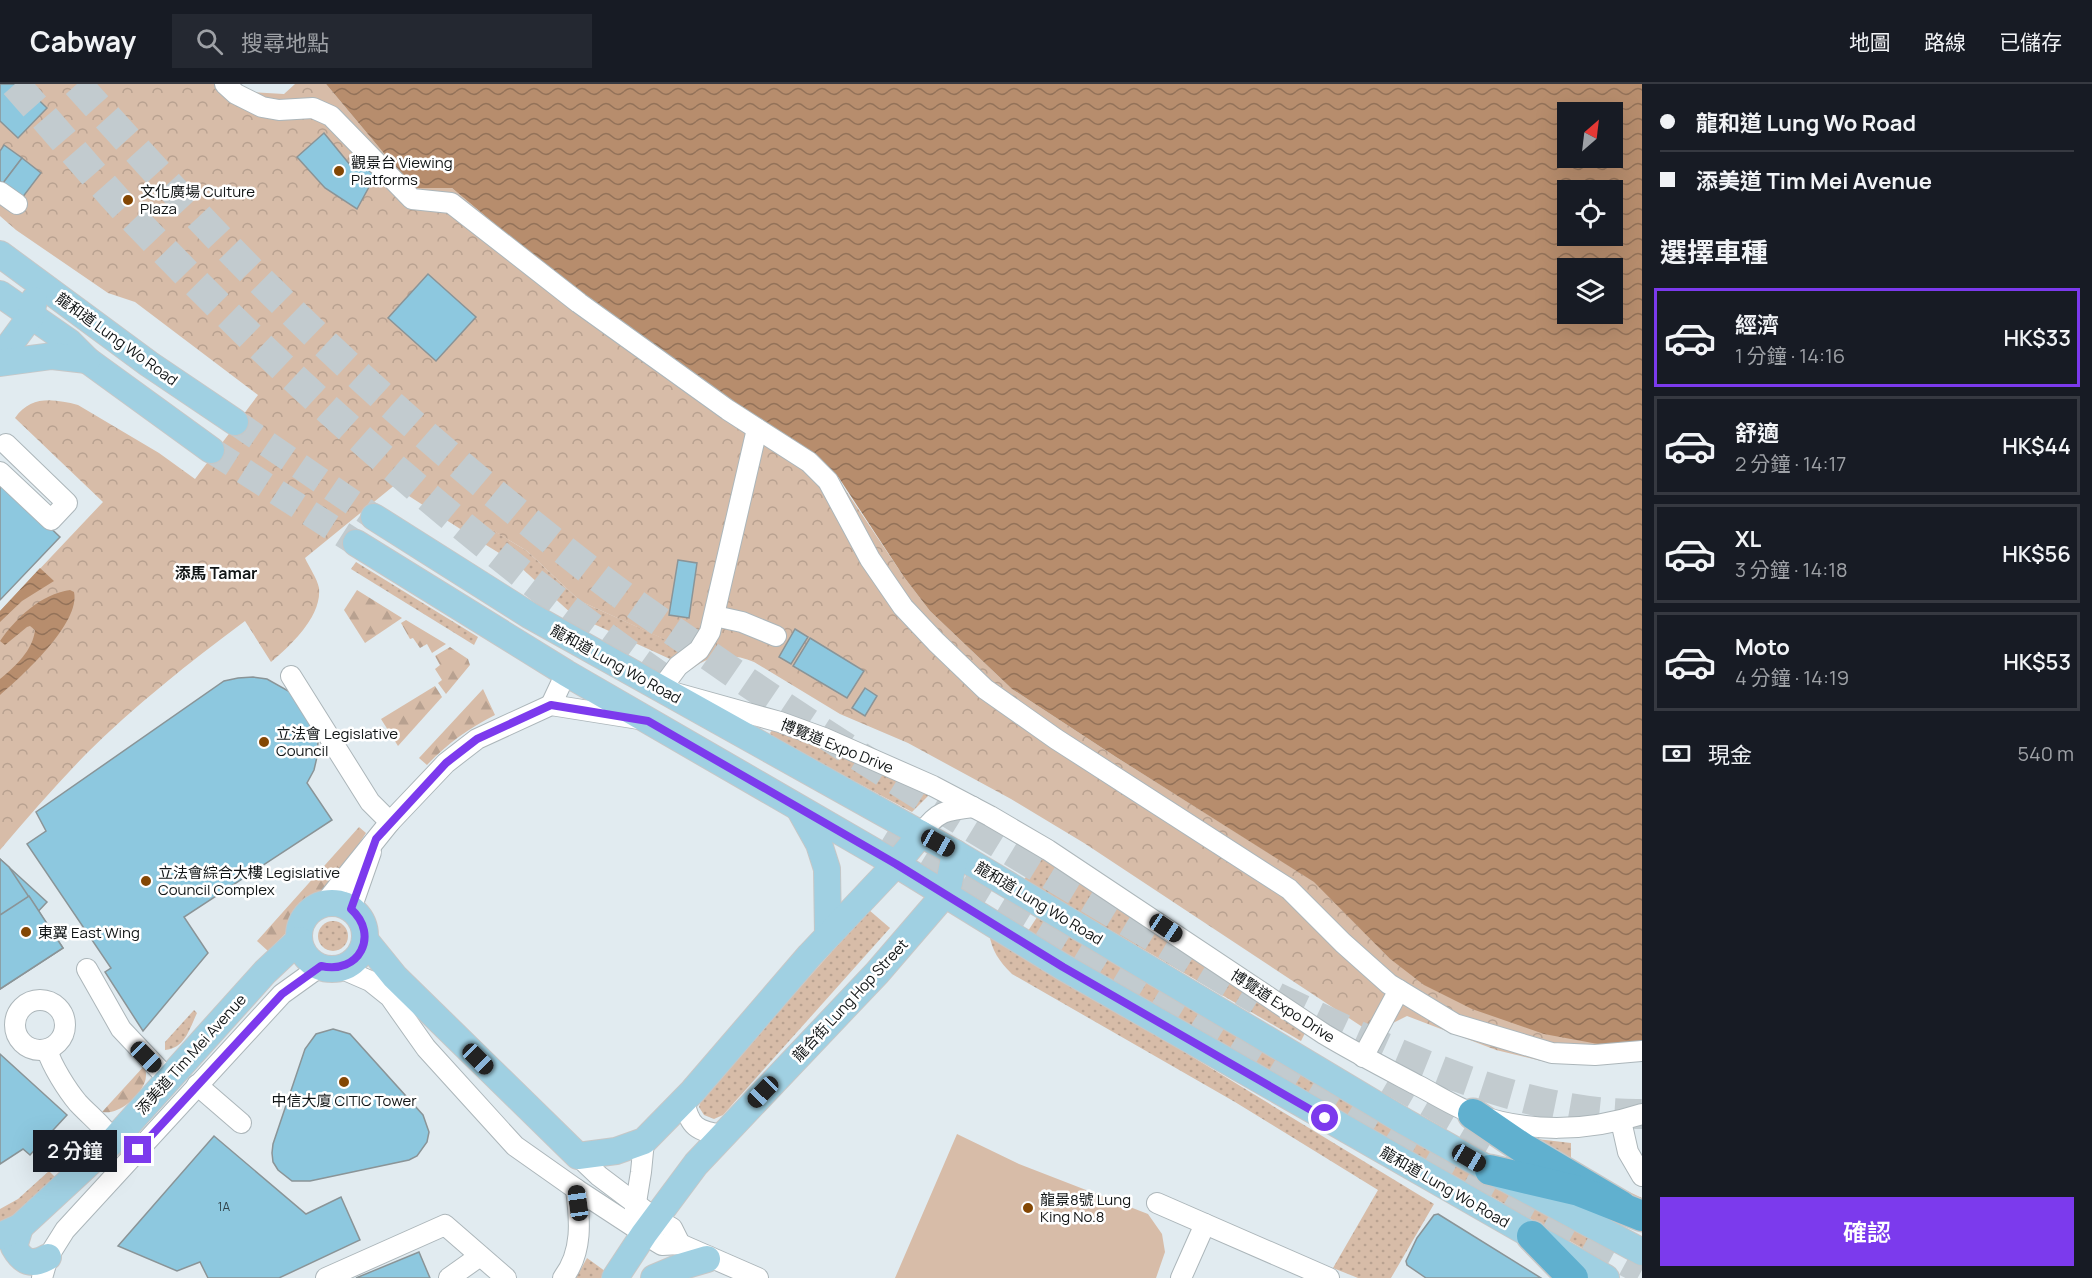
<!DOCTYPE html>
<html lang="zh-TW">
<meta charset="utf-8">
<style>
:root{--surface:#171b24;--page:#242831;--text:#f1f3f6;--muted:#9ea1a6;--line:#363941;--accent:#7c3aed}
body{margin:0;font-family:Manrope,"Noto Sans TC",sans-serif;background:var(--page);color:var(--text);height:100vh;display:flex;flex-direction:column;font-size:22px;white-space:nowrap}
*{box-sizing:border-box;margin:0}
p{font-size:20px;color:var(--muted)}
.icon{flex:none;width:33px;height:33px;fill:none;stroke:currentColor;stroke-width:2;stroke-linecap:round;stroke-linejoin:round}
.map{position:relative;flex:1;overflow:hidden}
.drawer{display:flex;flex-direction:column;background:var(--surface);width:450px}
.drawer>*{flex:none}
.top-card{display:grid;align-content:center;height:132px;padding:0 18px;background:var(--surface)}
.needle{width:39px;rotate:28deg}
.controls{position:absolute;left:1557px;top:18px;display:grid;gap:12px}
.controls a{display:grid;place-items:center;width:66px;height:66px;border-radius:0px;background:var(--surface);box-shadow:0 6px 24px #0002;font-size:30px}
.end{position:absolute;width:27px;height:27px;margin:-14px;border:8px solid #7c3aed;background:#fff;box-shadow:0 0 0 3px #fff}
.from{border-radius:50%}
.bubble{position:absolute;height:42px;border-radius:0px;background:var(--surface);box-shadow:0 6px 24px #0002;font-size:20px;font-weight:600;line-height:42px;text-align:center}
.car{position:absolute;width:18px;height:36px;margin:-18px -9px;border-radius:8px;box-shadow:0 0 4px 2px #0007;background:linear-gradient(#222 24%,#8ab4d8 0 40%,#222 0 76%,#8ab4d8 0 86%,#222 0)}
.top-card b{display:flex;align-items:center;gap:21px;height:57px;font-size:22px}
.top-card b+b{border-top:2px solid var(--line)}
.top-card i{width:15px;height:15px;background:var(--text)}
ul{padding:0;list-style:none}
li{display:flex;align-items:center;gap:18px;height:99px;margin:0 12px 9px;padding:0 6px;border:3px solid var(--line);border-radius:0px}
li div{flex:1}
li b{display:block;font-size:22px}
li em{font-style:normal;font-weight:600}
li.on{border-color:var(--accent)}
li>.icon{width:54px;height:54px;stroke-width:1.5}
h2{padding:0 18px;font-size:27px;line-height:72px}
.pay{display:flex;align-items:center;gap:15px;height:66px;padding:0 18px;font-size:22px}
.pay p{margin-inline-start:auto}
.button{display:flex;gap:12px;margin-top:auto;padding:12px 18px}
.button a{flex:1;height:69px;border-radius:0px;background:var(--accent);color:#fff;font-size:24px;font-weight:600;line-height:69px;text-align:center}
header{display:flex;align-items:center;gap:36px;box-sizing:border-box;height:84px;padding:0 30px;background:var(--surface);border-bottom:2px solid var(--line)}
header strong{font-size:28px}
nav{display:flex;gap:33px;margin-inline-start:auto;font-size:21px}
.search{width:420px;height:54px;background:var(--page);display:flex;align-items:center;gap:15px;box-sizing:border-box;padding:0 21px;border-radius:0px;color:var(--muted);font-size:22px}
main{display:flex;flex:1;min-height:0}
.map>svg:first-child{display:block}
</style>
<header>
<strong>Cabway</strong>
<div class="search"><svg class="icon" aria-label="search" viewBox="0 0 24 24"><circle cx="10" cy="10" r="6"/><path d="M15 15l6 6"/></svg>搜尋地點</div>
<nav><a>地圖</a><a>路線</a><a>已儲存</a></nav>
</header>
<main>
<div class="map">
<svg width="1642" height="1194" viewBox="0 0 1642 1194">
<defs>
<pattern id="grass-dots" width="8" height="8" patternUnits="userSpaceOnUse" patternTransform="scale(1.5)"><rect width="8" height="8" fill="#d7bca8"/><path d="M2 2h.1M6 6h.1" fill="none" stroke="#b8a190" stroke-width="1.8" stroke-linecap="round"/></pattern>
<pattern id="forest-firs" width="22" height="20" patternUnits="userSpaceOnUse" patternTransform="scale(1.5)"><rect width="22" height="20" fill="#d7bca8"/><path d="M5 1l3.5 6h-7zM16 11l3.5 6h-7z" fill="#b8a190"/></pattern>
<pattern id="park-crowns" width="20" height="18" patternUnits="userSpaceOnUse" patternTransform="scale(1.5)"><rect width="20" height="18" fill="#d7bca8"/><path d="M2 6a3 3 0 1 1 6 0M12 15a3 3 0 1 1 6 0" fill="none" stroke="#b8a190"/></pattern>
<pattern id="water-waves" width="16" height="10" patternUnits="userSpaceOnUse" patternTransform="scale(1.5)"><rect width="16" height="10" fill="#b78d6d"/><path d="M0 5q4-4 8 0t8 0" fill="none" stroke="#937259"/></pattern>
</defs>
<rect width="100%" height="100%" fill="#e1ebf0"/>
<g fill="url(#grass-dots)">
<polygon points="473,434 527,467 580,517 682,563 670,575 572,530 517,480 465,448"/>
<polygon points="356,478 478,553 474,561 351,485"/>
<polygon points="773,645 822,663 929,711 912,728 773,654 770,649"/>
<polygon points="1038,772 1122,826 1305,949 1301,957 1024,796"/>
<polygon points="869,826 890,844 723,1031 714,1035 704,1031 699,1023 702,1013"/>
<polygon points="1041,827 1596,1154 1589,1168 1473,1102 1316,1019 1028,847"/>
<circle cx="333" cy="852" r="15"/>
<path d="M989,849L1434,1120L1391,1194H1358L1333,1184L1378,1106L1235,1018L1012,890C999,877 992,867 989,849Z"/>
<path d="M194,926L197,929C189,946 185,964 165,966V958Z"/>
<polygon points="1528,1054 1571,1059 1571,1080 1642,1114 1642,1117 1527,1059 1526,1055"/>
<polygon points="49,1087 58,1096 15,1132 0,1138 0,1125 18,1115"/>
<polygon points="587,1174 609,1190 606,1194 576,1194"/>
</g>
<g fill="url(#forest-firs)">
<polygon points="357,506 402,534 365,559 344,526"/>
<polygon points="406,536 446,560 432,569 427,560 420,564 413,554 410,555 401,539"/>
<polygon points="450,563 468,575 470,581 446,610 438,599 442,596 435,585 440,581 435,572"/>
<polygon points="435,602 442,613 398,662 381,635"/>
<path d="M483,605L495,631C469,644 447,660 427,681L419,674Z"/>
<polygon points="359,743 366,749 349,775 329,801 305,819 292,835 285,850 268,867 257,857"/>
<path d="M145,981C146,988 147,994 144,1000C137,1015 118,1031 102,1028Z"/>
</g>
<path fill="url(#park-crowns)" d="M0,0H238L249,8L284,10L295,0H326L413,104H452L508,151L776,345L819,373L830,383L904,493L930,527L1012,605L1116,673L1315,798L1389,874L1638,960L1642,974L1554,980L1496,966L1407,932L1391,940L1367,946L1084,759L1011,715L908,659L840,630L754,578C733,569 711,569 692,585L670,575L681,563L580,517L527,467L474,435L465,448L398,405L396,400L305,474C309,483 317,494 319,504C322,533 290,562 271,578L245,537C189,579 135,621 86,670C56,701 28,733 0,766V527L103,418L15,334C31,311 54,315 78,321L159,369L195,395L258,311L135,218L108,209L16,146L0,132Z"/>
<polygon fill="#d7bca8" points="957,1050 1019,1080 1148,1130 1162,1150 1165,1168 1156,1194 895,1194"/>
<g fill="url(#water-waves)" fill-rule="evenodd">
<path d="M326,0H1642V959L1598,960L1544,950L1472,925L1424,901L1389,874L1314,798L1116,673L1012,605L930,527L904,493L839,394L819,373L728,314L622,241L508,151L452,104H413ZM1568,28H1612V74H1568ZM1568,106H1612V152H1568ZM1568,184H1612V230H1568Z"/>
<polygon points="40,484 54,497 22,517 0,538 0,527"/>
<path d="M70,506L74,508C81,539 21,593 0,611V595C15,583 33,566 35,546L30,542L27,543L5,561L0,557C16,534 41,510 70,506Z"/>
</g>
<g fill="#8dc8df" stroke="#8a9497" stroke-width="1.5">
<polygon points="0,0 22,0 47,24 18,54 0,37"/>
<polygon points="324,49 351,82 357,75 375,92 357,125 325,104 297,73"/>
<polygon points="4,61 22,74 3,99 0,97 0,67"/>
<polygon points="22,74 41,89 22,114 3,99"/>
<polygon points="428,190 476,233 436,277 388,234"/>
<polygon points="0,396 60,453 0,516"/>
<polygon points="678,476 697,479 689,534 669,531"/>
<polygon points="795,545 808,553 791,580 779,573"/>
<polygon points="810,554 864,587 847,614 793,582"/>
<polygon points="253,593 267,595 292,609 316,644 318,658 317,673 314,686 307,699 332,736 184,833 208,869 143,947 105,888 111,884 27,760 46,747 36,728 224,597 238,594"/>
<polygon points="865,604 877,612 865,632 852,624"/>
<polygon points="0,775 47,818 0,868"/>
<polygon points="0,775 9,783 63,864 0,905"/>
<polygon points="29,812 63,864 0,905 0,831"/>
<polygon points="333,945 350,950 423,1031 429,1048 427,1058 417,1072 409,1076 310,1097 292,1097 278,1086 273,1078 272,1069 273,1060 305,965 316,950"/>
<polygon points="0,970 67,1031 30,1071 23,1065 0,1080"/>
<polygon points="214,1052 306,1130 341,1113 360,1156 279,1194 208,1194 200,1178 177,1187 118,1162"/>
<polygon points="1438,1130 1541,1194 1426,1194 1407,1181 1406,1177 1417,1154 1434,1131"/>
<polygon points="419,1168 430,1194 356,1194"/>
</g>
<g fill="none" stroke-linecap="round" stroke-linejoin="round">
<g stroke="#c2cbcf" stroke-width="26" stroke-dasharray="26 13" stroke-linecap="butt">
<polyline points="235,338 374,433"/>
<polyline points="211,366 356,459"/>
</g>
<g stroke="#c2cbcf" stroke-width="30" stroke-dasharray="30 15" stroke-linecap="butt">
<path d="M15,0C54,44 92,90 132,133C295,305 475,463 669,599"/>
<path d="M77,0C141,71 205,142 273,209C374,310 484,404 597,492C633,520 671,545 708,571C885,695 1073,804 1258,916"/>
<polyline points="889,745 1402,1055 1642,1186"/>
<path d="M1276,913C1385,965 1520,1032 1642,1030"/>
<polyline points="1389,995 1496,1057"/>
</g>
<g stroke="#acb6ba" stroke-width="22">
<g id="minor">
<polyline points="225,0 236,10 262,23 279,26 313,24 331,32 412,115 451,119 579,219 728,326 809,378 828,397 870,475 903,523 936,558 985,605 1056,655 1289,805 1343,859 1389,900 1455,940 1552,969 1595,971 1642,967"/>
<polyline points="0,108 17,120"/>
<path d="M757,345L710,548L699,566L678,582L661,605L780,638L824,654L933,702L990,732L1048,766L1324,950C1354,968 1385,984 1417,1001C1435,1010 1455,1023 1474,1030C1529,1049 1587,1048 1642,1030"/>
<polyline points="0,388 51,436 67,419 6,360"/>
<polyline points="715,532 742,538 776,552"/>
<polyline points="291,592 370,718 390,738"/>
<polyline points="551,621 566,589"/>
<path d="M921,750C937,727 946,726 973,723"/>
<polyline points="324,820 390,738 446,679 477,655 551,621 639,635"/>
<polyline points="351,825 371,768"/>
<polyline points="340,884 370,897 390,913 426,964 515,1062 576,1105 657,1158 662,1161 680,1160 758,1194"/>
<polyline points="87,885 121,945 169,996"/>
<circle cx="40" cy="941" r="25"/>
<path d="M47,966C52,982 67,1006 78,1019C90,1032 103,1041 113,1057"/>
<polyline points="1363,973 1399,906"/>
<polyline points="197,1001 241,1039"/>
<path d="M684,1016C689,1043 697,1047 723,1051"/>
<polyline points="1621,1037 1628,1068 1642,1092"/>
<polyline points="578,1072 599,1092 656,1135 672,1144 680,1160"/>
<polyline points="1157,1119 1329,1194"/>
<polyline points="634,1131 641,1088 644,1057"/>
<polyline points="42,1194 48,1173 65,1146 282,910 321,882"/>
<polyline points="326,1194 445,1141 506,1194"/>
<polyline points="449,1194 480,1172"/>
<path d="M563,1194C583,1168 580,1136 576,1105"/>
<polyline points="1181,1194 1205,1140"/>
</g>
</g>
<g stroke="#c6c7c7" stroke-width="28">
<g id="major">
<polyline points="0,170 149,280 235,338"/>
<polyline points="0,210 69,258 87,276 211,366"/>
<polyline points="0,274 31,232 34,216"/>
<polyline points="0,279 52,272 87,276"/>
<polyline points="374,433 529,531 955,769 1407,1039 1490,1086 1642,1168"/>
<polyline points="356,459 566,589 896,780 1063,883 1606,1194"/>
<polyline points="800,726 819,760 827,785 828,851"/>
<circle cx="332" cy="852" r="33"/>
<polyline points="365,856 395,893 578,1072 616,1067 644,1057 693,1007 810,871 896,780 921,750"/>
<path d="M20,1143L14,1163C23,1179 32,1182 48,1173"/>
<polyline points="0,1152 20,1143 113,1057 265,888 299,856"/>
<polyline points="615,1194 644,1150 696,1080 877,889 945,810 949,799 955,769"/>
<polyline points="654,1194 680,1183 707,1175"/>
</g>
</g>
<g stroke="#c6c7c7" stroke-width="33">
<g id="highway">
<polyline points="1473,1030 1523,1064 1621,1122"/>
<polyline points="1490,1086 1579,1107 1642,1132"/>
<polyline points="1532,1152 1573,1194"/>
</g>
</g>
<use href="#minor" stroke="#fff" stroke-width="20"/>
<use href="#major" stroke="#a0d0e2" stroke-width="26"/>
<use href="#highway" stroke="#60b0cf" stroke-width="30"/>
</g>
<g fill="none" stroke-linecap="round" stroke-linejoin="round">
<path stroke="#7c3aed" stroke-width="8" d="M138,1066L282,910L321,882C359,891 380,851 351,825L376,755L446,679L477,655L551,621L648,637L896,780L1063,883L1325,1034"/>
</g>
<g fill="#844704" stroke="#fff" stroke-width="2">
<circle cx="339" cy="87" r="6"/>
<circle cx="128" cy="116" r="6"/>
<circle cx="264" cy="658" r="6"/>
<circle cx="146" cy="797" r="6"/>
<circle cx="26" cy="848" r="6"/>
<circle cx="344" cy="998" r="6"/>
<circle cx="1028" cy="1124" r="6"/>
</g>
<g text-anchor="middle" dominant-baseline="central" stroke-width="5" stroke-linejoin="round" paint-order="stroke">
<g font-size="12" fill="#304248">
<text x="224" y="1122">1A</text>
</g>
<g font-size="15" fill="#111516" stroke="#fff" text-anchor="start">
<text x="351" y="78">觀景台 Viewing<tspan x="351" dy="17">Platforms</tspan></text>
<text x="140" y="107">文化廣場 Culture<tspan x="140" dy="17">Plaza</tspan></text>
<text x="276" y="649">立法會 Legislative<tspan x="276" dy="17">Council</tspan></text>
<text x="158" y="788">立法會綜合大樓 Legislative<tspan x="158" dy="17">Council Complex</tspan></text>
<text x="38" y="848">東翼 East Wing</text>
<text x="344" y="1016" text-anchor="middle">中信大廈 CITIC Tower</text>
<text x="1040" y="1115">龍景8號 Lung<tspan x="1040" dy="17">King No.8</tspan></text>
</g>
<g font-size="15" fill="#111516" stroke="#fff">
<text transform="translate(117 255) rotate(36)">龍和道 Lung Wo Road</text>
<text transform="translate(616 580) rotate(29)">龍和道 Lung Wo Road</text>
<text transform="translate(837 662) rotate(22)">博覽道 Expo Drive</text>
<text transform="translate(1039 819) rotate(31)">龍和道 Lung Wo Road</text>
<text transform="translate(850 916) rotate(-47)">龍合街 Lung Hop Street</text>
<text transform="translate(1283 922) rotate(33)">博覽道 Expo Drive</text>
<text transform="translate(191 970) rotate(-48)">添美道 Tim Mei Avenue</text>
<text transform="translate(1445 1103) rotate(30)">龍和道 Lung Wo Road</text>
</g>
<g font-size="16" font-weight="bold" fill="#111516" stroke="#fff">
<text x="216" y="489">添馬 Tamar</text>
</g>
</g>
</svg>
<div class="controls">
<a><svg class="needle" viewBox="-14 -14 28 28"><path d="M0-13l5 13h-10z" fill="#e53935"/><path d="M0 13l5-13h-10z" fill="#9ea1a6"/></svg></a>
<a><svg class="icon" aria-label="locate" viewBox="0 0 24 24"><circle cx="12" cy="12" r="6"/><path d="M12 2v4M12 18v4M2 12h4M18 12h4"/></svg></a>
<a><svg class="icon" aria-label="layers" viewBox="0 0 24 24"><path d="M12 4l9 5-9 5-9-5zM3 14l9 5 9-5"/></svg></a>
</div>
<i class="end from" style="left:1325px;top:1034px"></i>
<i class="end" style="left:138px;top:1066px"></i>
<div class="bubble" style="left:33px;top:1046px;width:84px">2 分鐘</div>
<i class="car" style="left:938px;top:759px;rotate:119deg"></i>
<i class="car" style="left:1166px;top:844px;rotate:124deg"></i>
<i class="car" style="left:146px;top:973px;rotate:135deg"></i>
<i class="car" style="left:478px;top:975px;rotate:135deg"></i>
<i class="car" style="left:763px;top:1008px;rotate:224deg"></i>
<i class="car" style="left:1469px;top:1074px;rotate:120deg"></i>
<i class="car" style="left:578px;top:1119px;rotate:352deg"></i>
</div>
<section class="drawer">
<div class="top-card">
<b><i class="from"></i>龍和道 Lung Wo Road</b>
<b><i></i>添美道 Tim Mei Avenue</b>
</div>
<h2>選擇車種</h2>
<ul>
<li class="on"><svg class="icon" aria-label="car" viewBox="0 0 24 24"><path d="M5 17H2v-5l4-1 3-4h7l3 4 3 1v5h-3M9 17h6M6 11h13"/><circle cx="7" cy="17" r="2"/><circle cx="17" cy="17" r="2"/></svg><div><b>經濟</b><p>1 分鐘 · 14:16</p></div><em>HK$33</em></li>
<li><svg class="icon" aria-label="car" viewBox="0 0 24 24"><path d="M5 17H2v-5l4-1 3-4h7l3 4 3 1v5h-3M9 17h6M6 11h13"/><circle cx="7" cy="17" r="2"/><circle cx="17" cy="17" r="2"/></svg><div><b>舒適</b><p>2 分鐘 · 14:17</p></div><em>HK$44</em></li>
<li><svg class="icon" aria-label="car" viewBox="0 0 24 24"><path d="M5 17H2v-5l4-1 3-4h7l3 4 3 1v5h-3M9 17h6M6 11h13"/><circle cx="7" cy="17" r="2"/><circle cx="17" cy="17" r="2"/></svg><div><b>XL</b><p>3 分鐘 · 14:18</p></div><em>HK$56</em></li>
<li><svg class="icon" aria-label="car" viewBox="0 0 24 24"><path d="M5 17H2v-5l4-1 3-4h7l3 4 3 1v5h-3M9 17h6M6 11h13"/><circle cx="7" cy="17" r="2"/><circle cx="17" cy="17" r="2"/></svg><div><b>Moto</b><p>4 分鐘 · 14:19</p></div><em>HK$53</em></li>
</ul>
<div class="pay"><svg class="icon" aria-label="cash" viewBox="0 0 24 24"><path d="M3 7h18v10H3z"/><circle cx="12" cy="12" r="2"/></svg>現金<p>540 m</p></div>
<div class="button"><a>確認</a></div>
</section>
</main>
